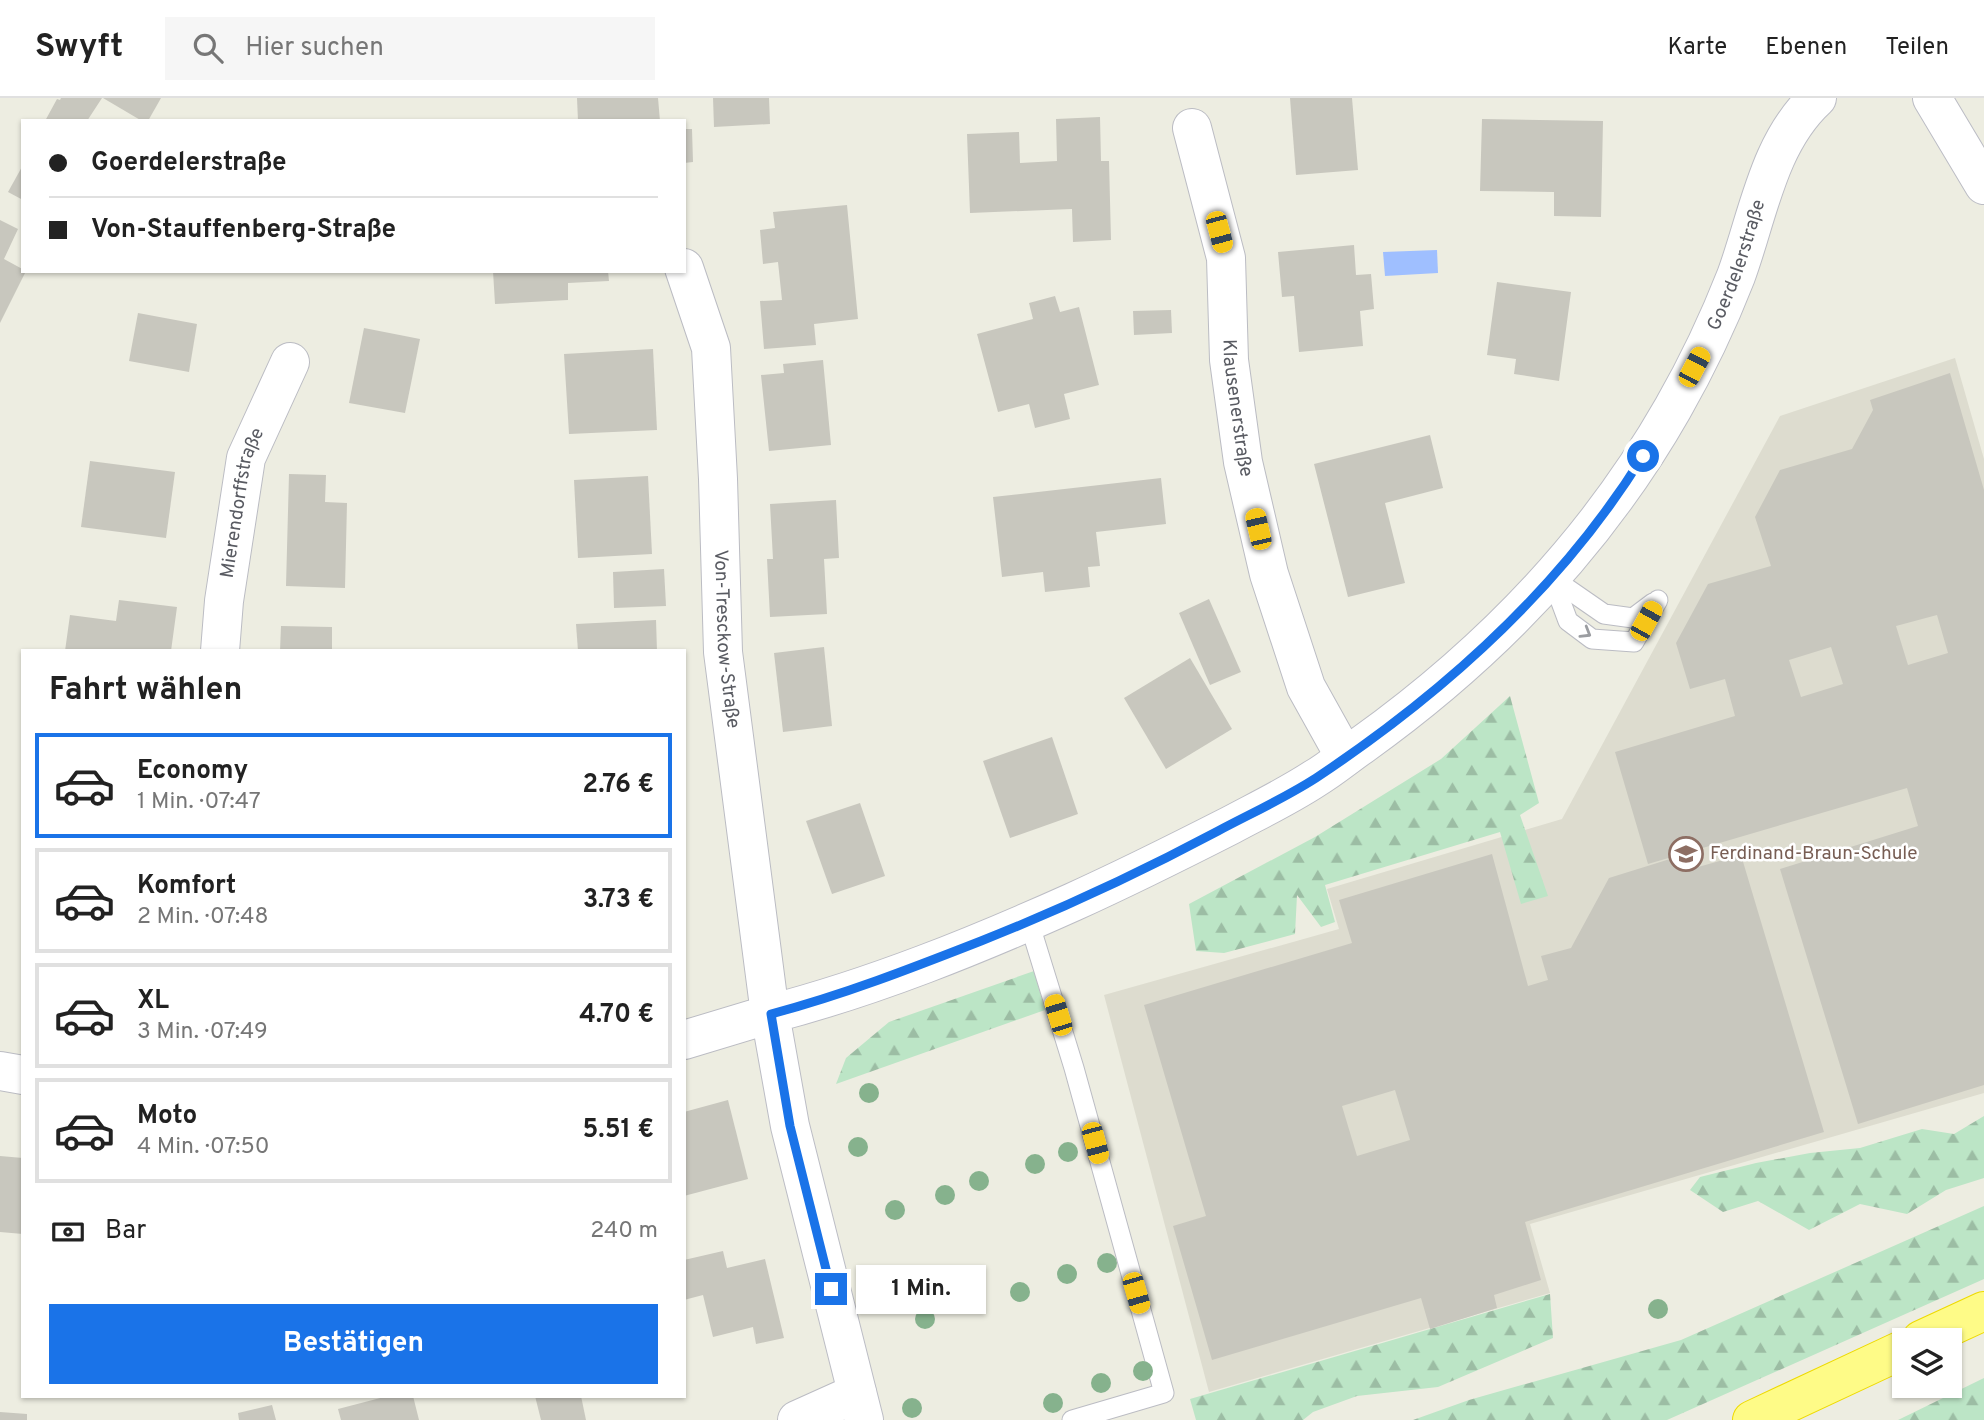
<!DOCTYPE html>
<html lang="de">
<meta charset="utf-8">
<style>
:root{--surface:#fff;--page:#f6f6f6;--text:#222;--muted:#767676;--line:#e0e0e0;--accent:#1a73e8}
body{margin:0;font-family:Overpass,sans-serif;background:var(--page);color:var(--text);height:100vh;display:flex;flex-direction:column;font-size:26px;white-space:nowrap}
*{box-sizing:border-box;margin:0}
p{font-size:23px;color:var(--muted)}
.icon{flex:none;width:38px;height:38px;fill:none;stroke:currentColor;stroke-width:2;stroke-linecap:round;stroke-linejoin:round}
.map{position:relative;flex:1;overflow:hidden}
.sheet{position:absolute;left:21px;top:551px;width:665px;height:749px;display:flex;flex-direction:column;background:var(--surface);border-radius:0px;box-shadow:0 2px 5px #0004}
.sheet>*{flex:none}
.guide{position:absolute;left:21px;top:21px;width:665px;height:154px;border-radius:0px;box-shadow:0 2px 5px #0004;display:grid;align-content:center;height:154px;padding:0 28px;background:var(--surface)}
.controls{position:absolute;left:1892px;top:1230px;display:grid;gap:14px}
.controls a{display:grid;place-items:center;width:70px;height:70px;border-radius:0px;background:var(--surface);box-shadow:0 2px 5px #0004;font-size:35px}
.end{position:absolute;width:32px;height:32px;margin:-16px;border:9px solid #1a73e8;background:#fff;box-shadow:0 0 0 4px #fff}
.from{border-radius:50%}
.bubble{position:absolute;height:49px;border-radius:0px;background:var(--surface);box-shadow:0 2px 5px #0004;font-size:23px;font-weight:700;line-height:49px;text-align:center}
.car{position:absolute;width:21px;height:42px;margin:-21px -10px;border-radius:9px;box-shadow:0 0 5px 2px #0007;background:linear-gradient(#f5c518 24%,#345 0 40%,#f5c518 0 76%,#345 0 86%,#f5c518 0)}
.guide b{display:flex;align-items:center;gap:24px;height:66px;font-size:26px}
.guide b+b{border-top:2px solid var(--line)}
.guide i{width:18px;height:18px;background:var(--text)}
ul{padding:0;list-style:none}
li{display:flex;align-items:center;gap:21px;height:105px;margin:0 14px 10px;padding:0 14px;border:4px solid var(--line);border-radius:0px}
li div{flex:1}
li b{display:block;font-size:26px}
li em{font-style:normal;font-weight:700}
li.selected{border-color:var(--accent)}
li>.icon{width:63px;height:63px;stroke-width:1.5}
h2{padding:0 28px;font-size:32px;line-height:84px}
.pay{display:flex;align-items:center;gap:18px;height:77px;padding:0 28px;font-size:26px}
.pay p{margin-inline-start:auto}
.action{display:flex;gap:14px;margin-top:auto;padding:14px 28px}
.action a{flex:1;height:80px;border-radius:0px;background:var(--accent);color:#fff;font-size:28px;font-weight:700;line-height:80px;text-align:center}
header{display:flex;align-items:center;gap:42px;box-sizing:border-box;height:98px;padding:0 35px;background:var(--surface);border-bottom:2px solid var(--line)}
header strong{font-size:33px}
nav{display:flex;gap:38px;margin-inline-start:auto;font-size:24px}
.search{width:490px;height:63px;background:var(--page);display:flex;align-items:center;gap:18px;box-sizing:border-box;padding:0 24px;border-radius:0px;color:var(--muted);font-size:26px}
.map>svg:first-child{display:block}
</style>
<header>
<strong>Swyft</strong>
<div class="search"><svg class="icon" aria-label="search" viewBox="0 0 24 24"><circle cx="10" cy="10" r="6"/><path d="M15 15l6 6"/></svg>Hier suchen</div>
<nav><a>Karte</a><a>Ebenen</a><a>Teilen</a></nav>
</header>
<div class="map">
<svg width="1984" height="1322" viewBox="0 0 1984 1322">
<defs>
<pattern id="forest-firs" width="22" height="20" patternUnits="userSpaceOnUse" patternTransform="scale(1.75)"><rect width="22" height="20" fill="#bce5c6"/><path d="M5 1l3.5 6h-7zM16 11l3.5 6h-7z" fill="#9cbda4"/></pattern>
</defs>
<rect width="100%" height="100%" fill="#edede1"/>
<polygon fill="#dddccf" points="1955,260 1984,361 1984,995 1530,1126 1550,1195 1209,1294 1104,897 1339,831 1327,791 1562,721 1780,318"/>
<g fill="url(#forest-firs)">
<polygon points="1510,598 1539,705 1520,717 1548,798 1521,806 1500,734 1325,787 1335,824 1321,829 1297,797 1295,836 1224,855 1196,853 1189,806 1315,739 1441,661"/>
<polygon points="1034,873 1045,912 836,986 846,960 889,924"/>
<polygon points="1984,1018 1984,1080 1946,1092 1907,1116 1860,1106 1809,1132 1758,1103 1723,1114 1690,1092 1700,1079 1756,1065 1810,1055 1860,1050 1922,1031 1954,1036"/>
<polygon points="1984,1108 1984,1181 1667,1322 1413,1322 1469,1302 1681,1242"/>
<polygon points="1550,1196 1553,1240 1438,1289 1357,1298 1313,1314 1303,1322 1196,1322 1190,1301"/>
<polygon points="1984,1280 1984,1322 1898,1322"/>
</g>
<polygon fill="#9fbfff" points="1437,152 1438,175 1385,178 1383,154"/>
<g fill="#c8c7be" fill-rule="evenodd">
<polygon points="61,0 102,0 87,23 45,23 57,1 60,2"/>
<polygon points="103,0 161,0 148,23 142,23"/>
<polygon points="577,0 658,0 660,23 578,23"/>
<polygon points="713,0 769,0 770,26 714,29"/>
<polygon points="1290,0 1352,0 1358,72 1296,77"/>
<polygon points="1100,19 1101,63 1109,63 1111,142 1073,144 1072,111 970,115 967,36 1019,34 1020,65 1057,63 1056,21"/>
<polygon points="1482,21 1603,23 1601,119 1554,118 1554,94 1480,93"/>
<polygon points="684,31 692,31 693,64 684,65"/>
<polygon points="23,67 23,102 8,94"/>
<polygon points="847,107 858,221 814,226 816,247 764,251 760,203 782,202 778,164 763,166 760,132 775,130 773,114"/>
<polygon points="0,122 18,131 4,161 26,173 0,225"/>
<polygon points="1354,147 1356,177 1371,176 1374,211 1360,213 1363,248 1299,254 1294,198 1282,199 1278,154"/>
<polygon points="493,173 608,173 609,183 568,185 568,202 495,206"/>
<polygon points="1497,184 1571,194 1559,283 1514,276 1516,261 1487,257"/>
<polygon points="1055,198 1060,214 1079,209 1099,287 1064,296 1070,321 1035,330 1029,306 998,314 977,236 1033,221 1029,205"/>
<polygon points="1171,212 1172,235 1134,237 1133,213"/>
<polygon points="138,215 197,226 189,274 129,263"/>
<polygon points="364,230 420,241 405,315 349,305"/>
<polygon points="653,251 657,332 569,336 564,256"/>
<polygon points="823,262 831,347 769,353 761,277 784,275 783,266"/>
<path d="M1950,275L1984,392V987L1858,1026L1780,771L1918,728L1907,690L1648,766L1615,654L1735,618L1725,581L1690,591L1676,545L1708,486L1771,468L1755,419L1780,372L1852,351L1873,312L1870,302ZM1937,517L1948,555L1908,567L1896,528ZM1831,549L1843,586L1801,599L1789,562Z"/>
<polygon points="1430,337 1443,390 1385,405 1405,485 1348,499 1314,366"/>
<polygon points="90,363 175,374 166,440 81,429"/>
<polygon points="289,376 326,377 325,404 347,405 345,490 286,488"/>
<polygon points="648,378 652,456 578,460 574,382"/>
<polygon points="1161,380 1166,426 1096,434 1100,468 1088,469 1090,489 1045,494 1043,474 1002,479 993,399"/>
<polygon points="836,402 839,460 824,461 827,516 770,519 767,461 773,461 770,406"/>
<polygon points="664,471 666,508 614,510 613,474"/>
<polygon points="1209,501 1241,574 1210,587 1179,515"/>
<polygon points="119,502 177,509 171,553 65,553 70,517 116,523"/>
<polygon points="656,522 657,553 578,553 576,526"/>
<polygon points="281,528 332,529 332,553 280,553"/>
<polygon points="824,549 832,628 783,634 774,555"/>
<polygon points="1190,560 1232,631 1166,671 1124,600"/>
<polygon points="1052,639 1078,716 1010,740 983,663"/>
<polygon points="860,705 885,778 832,796 806,723"/>
<path d="M1492,756L1528,888L1548,882L1541,858L1571,850L1609,780L1686,756L1691,771L1741,757L1824,1034L1525,1124L1541,1182L1494,1197L1497,1210L1430,1231L1421,1200L1212,1262L1173,1128L1206,1118L1144,907L1352,845L1339,802ZM1395,992L1410,1042L1357,1058L1342,1008Z"/>
<polygon points="728,1002 748,1081 684,1098 684,1014"/>
<polygon points="0,1058 23,1060 23,1136 0,1134"/>
<polygon points="723,1153 727,1170 765,1161 784,1240 756,1246 753,1229 713,1239 703,1197 684,1202 684,1162"/>
<polygon points="388,1298 413,1298 419,1322 341,1322 338,1311"/>
<polygon points="535,1298 581,1298 586,1322 541,1322"/>
<polygon points="272,1307 276,1322 239,1322 238,1315"/>
<polygon points="0,1314 27,1316 27,1322 0,1322"/>
</g>
<g fill="none" stroke-linecap="round" stroke-linejoin="round">
<g stroke="#bbbcc3" stroke-width="21">
<g id="lane">
<polyline points="1552,480 1568,523 1592,541 1634,544 1658,502"/>
<polyline points="1552,480 1604,516 1633,520 1653,505"/>
<polyline points="1029,824 1074,970 1164,1295 1072,1322"/>
</g>
</g>
<g stroke="#bbbcc3" stroke-width="40">
<g id="street">
<path id="s1" d="M1192,30L1226,160L1229,262L1243,364L1269,476L1306,589L1345,659"/>
<path id="s2" d="M684,170L711,250L718,381L723,554L770,916L684,942"/>
<path id="s3" d="M220,553L224,503L246,360L290,264"/>
<polyline points="0,973 23,977"/>
<polyline points="797,1322 857,1295"/>
</g>
</g>
<g stroke="#bcbdc5" stroke-width="40">
<g id="secondary">
<polyline points="1932,0 1984,87"/>
<path id="s4" d="M864,1322L790,1028L770,916C874,889 975,848 1073,804C1126,780 1178,754 1231,727C1259,712 1288,698 1314,681C1331,671 1346,658 1362,647C1489,556 1595,447 1673,310C1697,268 1718,224 1736,178C1758,118 1768,45 1817,0"/>
</g>
</g>
<g stroke="#eeda00" stroke-width="40">
<g id="highway">
<polyline points="1921,1242 1984,1213"/>
<polyline points="1752,1322 1904,1251"/>
</g>
</g>
<use href="#lane" stroke="#fff" stroke-width="19"/>
<use href="#street" stroke="#fff" stroke-width="38"/>
<use href="#secondary" stroke="#fff" stroke-width="38"/>
<use href="#highway" stroke="#fefb87" stroke-width="38"/>
</g>
<g fill="#86b28d">
<circle cx="869" cy="995" r="10"/>
<circle cx="858" cy="1049" r="10"/>
<circle cx="1068" cy="1054" r="10"/>
<circle cx="1035" cy="1066" r="10"/>
<circle cx="979" cy="1083" r="10"/>
<circle cx="945" cy="1097" r="10"/>
<circle cx="895" cy="1112" r="10"/>
<circle cx="1107" cy="1165" r="10"/>
<circle cx="1067" cy="1176" r="10"/>
<circle cx="1020" cy="1194" r="10"/>
<circle cx="976" cy="1206" r="10"/>
<circle cx="1658" cy="1211" r="10"/>
<circle cx="925" cy="1221" r="10"/>
<circle cx="1143" cy="1273" r="10"/>
<circle cx="1101" cy="1285" r="10"/>
<circle cx="1053" cy="1305" r="10"/>
<circle cx="912" cy="1310" r="10"/>
</g>
<defs><path id="oneway-chevron" d="M-2-3.5L2.5 0L-2 3.5" fill="none" stroke-width="1.6" stroke-linecap="round" stroke-linejoin="round" transform="scale(1.75)"/></defs>
<use stroke="#9b9da1" href="#oneway-chevron" transform="translate(1586 535) rotate(31)"/>
<g fill="none" stroke-linecap="round" stroke-linejoin="round">
<path stroke="#1a73e8" stroke-width="9" d="M831,1191L790,1028L771,916C843,897 912,870 981,843C1062,811 1141,774 1218,733C1250,716 1285,700 1316,680C1444,595 1561,490 1643,358"/>
</g>
<defs>
<g id="school-ring" transform="scale(1.75)"><circle r="9.5" fill="#fff" stroke="#8d6e63" stroke-width="1.5"/><path d="M0-5L7-2L0 1L-7-2ZM-4 1L0 2.5L4 1V4Q0 6-4 4Z" fill="#8d6e63"/></g>
</defs>
<g fill-rule="evenodd">
<use href="#school-ring" x="1686" y="756"/>
</g>
<g text-anchor="middle" dominant-baseline="central" stroke-width="5" stroke-linejoin="round" paint-order="stroke">
<g font-size="19" fill="#595b62" stroke="#fff">
<text stroke="none"><textPath href="#s4" startOffset="1689">Goerdelerstraße</textPath></text>
<text stroke="none"><textPath href="#s1" startOffset="285">Klausenerstraße</textPath></text>
<text stroke="none"><textPath href="#s3" startOffset="150">Mierendorffstraße</textPath></text>
<text stroke="none"><textPath href="#s2" startOffset="376">Von-Tresckow-Straße</textPath></text>
</g>
<g font-size="19" fill="#785e54" stroke="#fff" text-anchor="start">
<text x="1710" y="756">Ferdinand-Braun-Schule</text>
</g>
</g>
</svg>
<div class="controls">
<a><svg class="icon" aria-label="layers" viewBox="0 0 24 24"><path d="M12 4l9 5-9 5-9-5zM3 14l9 5 9-5"/></svg></a>
</div>
<i class="end from" style="left:1643px;top:358px"></i>
<i class="end" style="left:831px;top:1191px"></i>
<div class="bubble" style="left:856px;top:1167px;width:130px">1 Min.</div>
<i class="car" style="left:1219px;top:134px;rotate:165deg"></i>
<i class="car" style="left:1694px;top:269px;rotate:28deg"></i>
<i class="car" style="left:1258px;top:431px;rotate:347deg"></i>
<i class="car" style="left:1646px;top:523px;rotate:29deg"></i>
<i class="car" style="left:1058px;top:917px;rotate:343deg"></i>
<i class="car" style="left:1095px;top:1045px;rotate:165deg"></i>
<i class="car" style="left:1136px;top:1195px;rotate:164deg"></i>
<div class="guide">
<b><i class="from"></i>Goerdelerstraße</b>
<b><i></i>Von-Stauffenberg-Straße</b>
</div>
<section class="sheet">
<h2>Fahrt wählen</h2>
<ul>
<li class="selected"><svg class="icon" aria-label="car" viewBox="0 0 24 24"><path d="M5 17H2v-5l4-1 3-4h7l3 4 3 1v5h-3M9 17h6M6 11h13"/><circle cx="7" cy="17" r="2"/><circle cx="17" cy="17" r="2"/></svg><div><b>Economy</b><p>1 Min. · 07:47</p></div><em>2.76 €</em></li>
<li><svg class="icon" aria-label="car" viewBox="0 0 24 24"><path d="M5 17H2v-5l4-1 3-4h7l3 4 3 1v5h-3M9 17h6M6 11h13"/><circle cx="7" cy="17" r="2"/><circle cx="17" cy="17" r="2"/></svg><div><b>Komfort</b><p>2 Min. · 07:48</p></div><em>3.73 €</em></li>
<li><svg class="icon" aria-label="car" viewBox="0 0 24 24"><path d="M5 17H2v-5l4-1 3-4h7l3 4 3 1v5h-3M9 17h6M6 11h13"/><circle cx="7" cy="17" r="2"/><circle cx="17" cy="17" r="2"/></svg><div><b>XL</b><p>3 Min. · 07:49</p></div><em>4.70 €</em></li>
<li><svg class="icon" aria-label="car" viewBox="0 0 24 24"><path d="M5 17H2v-5l4-1 3-4h7l3 4 3 1v5h-3M9 17h6M6 11h13"/><circle cx="7" cy="17" r="2"/><circle cx="17" cy="17" r="2"/></svg><div><b>Moto</b><p>4 Min. · 07:50</p></div><em>5.51 €</em></li>
</ul>
<div class="pay"><svg class="icon" aria-label="cash" viewBox="0 0 24 24"><path d="M3 7h18v10H3z"/><circle cx="12" cy="12" r="2"/></svg>Bar<p>240 m</p></div>
<div class="action"><a>Bestätigen</a></div>
</section>
</div>
